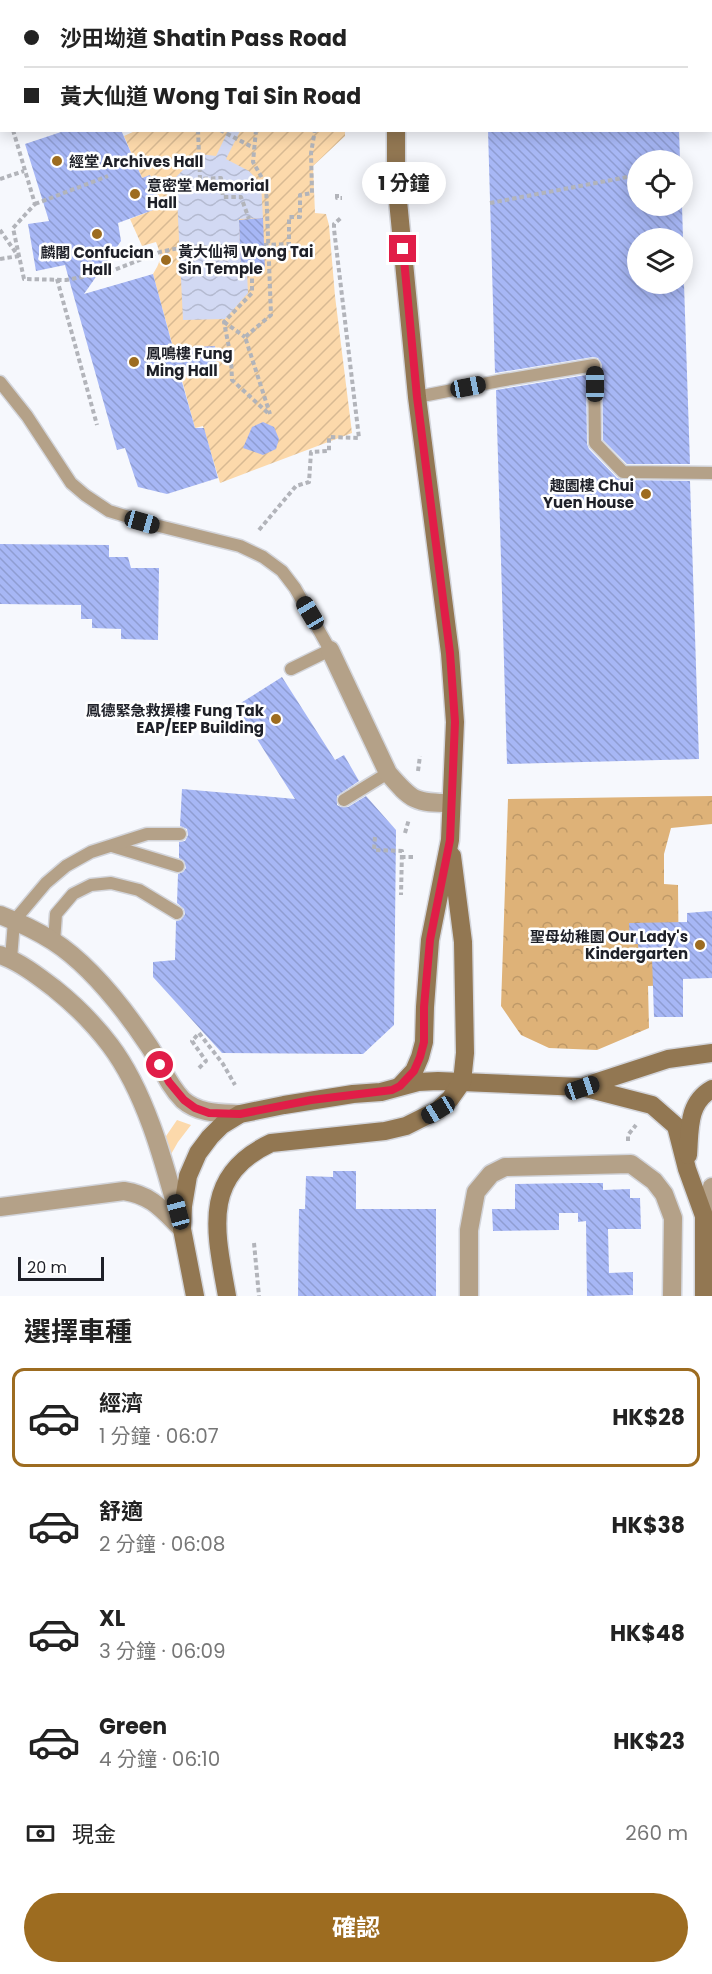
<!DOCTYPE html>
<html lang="zh-TW">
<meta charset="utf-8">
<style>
:root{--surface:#fff;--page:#f6f6f6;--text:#222;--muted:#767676;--line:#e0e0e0;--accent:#9d6c20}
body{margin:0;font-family:Poppins,"Noto Sans TC",sans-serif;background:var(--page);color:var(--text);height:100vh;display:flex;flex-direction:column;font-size:22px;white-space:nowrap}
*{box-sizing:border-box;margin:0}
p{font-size:20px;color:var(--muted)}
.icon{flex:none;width:33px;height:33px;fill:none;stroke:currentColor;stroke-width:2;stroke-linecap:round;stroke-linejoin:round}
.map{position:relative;height:1296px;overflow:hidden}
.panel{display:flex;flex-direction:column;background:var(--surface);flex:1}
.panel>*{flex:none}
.banner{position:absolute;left:0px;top:0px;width:712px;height:132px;box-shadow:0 3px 15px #0003;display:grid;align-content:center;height:132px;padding:0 24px;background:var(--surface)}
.tools{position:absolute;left:627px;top:150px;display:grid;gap:12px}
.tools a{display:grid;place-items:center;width:66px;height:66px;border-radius:50%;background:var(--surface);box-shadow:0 3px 15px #0003;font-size:30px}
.scale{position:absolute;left:18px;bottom:15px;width:86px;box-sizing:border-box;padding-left:6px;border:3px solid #1e2028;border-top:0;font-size:16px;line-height:21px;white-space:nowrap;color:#1e2028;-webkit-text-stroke:4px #fff;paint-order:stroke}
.end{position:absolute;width:27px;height:27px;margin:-14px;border:8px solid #e11d48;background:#fff;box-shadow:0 0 0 3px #fff}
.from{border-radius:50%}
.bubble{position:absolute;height:42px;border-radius:21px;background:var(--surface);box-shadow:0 3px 15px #0003;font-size:20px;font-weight:700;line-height:42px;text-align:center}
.car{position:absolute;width:18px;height:36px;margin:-18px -9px;border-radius:8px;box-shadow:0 0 4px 2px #0007;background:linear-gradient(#222 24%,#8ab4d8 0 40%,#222 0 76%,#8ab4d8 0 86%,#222 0)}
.banner b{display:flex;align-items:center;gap:21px;height:57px;font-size:22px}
.banner b+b{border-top:2px solid var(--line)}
.banner i{width:15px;height:15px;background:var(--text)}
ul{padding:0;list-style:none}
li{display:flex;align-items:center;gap:18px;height:99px;margin:0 12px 9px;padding:0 12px;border:3px solid transparent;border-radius:12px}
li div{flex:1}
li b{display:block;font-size:22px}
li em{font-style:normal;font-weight:700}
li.current{border-color:var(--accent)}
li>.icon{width:54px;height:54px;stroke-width:1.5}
h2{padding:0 24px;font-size:27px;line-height:72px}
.pay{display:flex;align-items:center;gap:15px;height:66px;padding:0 24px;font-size:22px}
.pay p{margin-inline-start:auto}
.primary-button{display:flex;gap:12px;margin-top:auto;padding:12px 24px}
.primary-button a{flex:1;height:69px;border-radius:36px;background:var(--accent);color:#fff;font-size:24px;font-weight:700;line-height:69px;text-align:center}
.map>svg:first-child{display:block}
</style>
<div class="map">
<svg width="712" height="1296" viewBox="0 0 712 1296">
<defs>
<pattern id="forest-crowns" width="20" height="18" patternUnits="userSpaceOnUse" patternTransform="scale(1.5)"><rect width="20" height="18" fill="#deb278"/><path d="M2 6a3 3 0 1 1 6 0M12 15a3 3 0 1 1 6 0" fill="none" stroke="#be9968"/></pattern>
<pattern id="garden-furrows" width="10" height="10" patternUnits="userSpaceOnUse" patternTransform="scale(1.5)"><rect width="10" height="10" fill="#fcd9ab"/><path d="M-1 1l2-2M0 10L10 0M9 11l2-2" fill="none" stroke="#d8ba93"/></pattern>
<pattern id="water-waves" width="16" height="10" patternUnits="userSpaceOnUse" patternTransform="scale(1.5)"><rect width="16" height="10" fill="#d2d9f3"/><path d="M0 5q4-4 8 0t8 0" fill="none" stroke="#b4bad0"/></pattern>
<pattern id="building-back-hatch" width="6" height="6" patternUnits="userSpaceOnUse" patternTransform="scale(1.5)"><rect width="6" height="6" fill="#a7b7f5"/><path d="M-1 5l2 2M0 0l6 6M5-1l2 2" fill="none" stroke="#8f9dd2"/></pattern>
</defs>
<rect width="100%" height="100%" fill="#f6f8fd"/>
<polygon fill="#fcd9ab" points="177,1120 191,1125 178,1142 170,1156 164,1139"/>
<polygon fill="url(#forest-crowns)" points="712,796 712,824 671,828 664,854 664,884 678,885 679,985 648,986 649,1028 597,1050 549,1048 521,1035 501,1006 508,799"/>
<path fill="url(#garden-furrows)" d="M135,131H345V136L313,166L315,213L326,214L329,225L335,296L352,433L220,483L203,426L195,428L153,274C161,261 162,257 156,242L142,246L130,219L153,210L149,201L158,197L150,175L142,178L124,136Z"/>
<polygon fill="url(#water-waves)" points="228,131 240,131 226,159 249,171 261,184 263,218 239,219 241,271 247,271 248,293 225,319 183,320 176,177 199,154 216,156"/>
<g fill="url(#building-back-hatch)">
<polygon points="67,130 121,130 142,178 150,175 158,197 149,201 153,210 118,223 121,241 84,294 153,274 173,348 215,346 217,374 180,375 195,428 204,428 218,478 167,494 138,487 125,448 117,450 65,265 36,271 28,224 49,221 25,144"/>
<polygon points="488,130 679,130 680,160 638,160 638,206 682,206 683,238 638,238 638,284 684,284 690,464 627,464 603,440 602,365 598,358 593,357 495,373"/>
<polygon points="263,218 265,270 241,271 239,220"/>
<polygon points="586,375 587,444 589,449 617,478 623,480 690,481 699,759 507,764 496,390"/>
<polygon points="263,422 274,427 279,439 276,449 263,455 243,448 252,427"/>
<polygon points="0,544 109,545 109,557 128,557 131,568 159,568 158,640 121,639 121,629 92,628 92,619 81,619 81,605 0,604"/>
<polygon points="282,677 335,760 344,755 359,781 337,796 337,805 341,807 348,807 366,796 396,830 394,1025 363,1054 222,1053 153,977 153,962 175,960 176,921 181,920 185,914 184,909 177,903 178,874 183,872 186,868 184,861 179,858 179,842 185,841 188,835 187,829 180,826 182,789 295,799 236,706"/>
<polygon points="712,911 712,978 683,979 683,1017 654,1017 652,958 639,958 638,944 630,944 629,923 687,922 687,913"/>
<polygon points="333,1171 356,1171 356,1209 436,1209 436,1296 298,1296 299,1209 305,1209 306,1176 333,1177"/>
<polygon points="577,1183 603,1183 603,1190 630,1189 630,1198 640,1198 641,1229 608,1229 609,1273 633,1272 633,1295 587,1296 586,1221 578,1222 578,1213 559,1213 559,1230 493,1231 492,1209 515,1209 515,1184"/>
</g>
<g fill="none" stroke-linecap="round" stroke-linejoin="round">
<g stroke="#d3d5db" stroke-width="15">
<g id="lane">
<polyline points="0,382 27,416 71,483 85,495 109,511 155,525 240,546 263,557 282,571 295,588 330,650 291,669"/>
<polyline points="417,397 499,381 594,365 595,443 623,472 712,473"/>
<polyline points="344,800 388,773"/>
<polyline points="112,846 178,866"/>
<polyline points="54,942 56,914 73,894 91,885 111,883 139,890 177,913"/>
<polyline points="11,959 14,921 46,883 66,866 91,852 147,834 180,834"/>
</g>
</g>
<g stroke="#d3d5db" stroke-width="21">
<g id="street">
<path d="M330,650L388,773C412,801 415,803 451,803"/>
<path d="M0,915C18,922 37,931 53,941C90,965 125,1010 149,1046C161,1064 167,1084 183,1100C199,1114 220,1113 240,1114"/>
<path d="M0,955C20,962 38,976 55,989C75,1005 94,1024 110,1045C147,1094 165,1166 181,1225"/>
<path d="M0,1207L124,1191C151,1195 162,1209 181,1228"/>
<polyline points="704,1216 712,1187"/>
<polyline points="469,1296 469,1230 476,1192 491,1174 505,1167 631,1164 654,1181 664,1194 673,1218 672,1296"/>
</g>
</g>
<g stroke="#d3d5db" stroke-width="21">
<g id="secondary">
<polyline points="396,0 396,2"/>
<polyline points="688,0 692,2"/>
<polyline points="711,18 712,18"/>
<polyline points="396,130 396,180 417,397 450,653 455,722 450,840 430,940 425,1007 424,1042 420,1057 414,1071 400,1086"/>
<polyline points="582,1087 652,1105 676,1126 687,1169 704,1216 704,1296"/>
<path d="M688,1155C690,1130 687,1103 712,1089"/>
<polyline points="195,1296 182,1229 183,1206 188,1176 198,1153 210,1137 222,1125 240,1114 284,1105 353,1094 381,1092 418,1082 438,1081 582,1087 668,1059 712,1053"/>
<path d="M227,1296C216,1233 200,1176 271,1143L385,1131L406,1126L438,1110L450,1099L462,1082L465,1053L463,942L452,856"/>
</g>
</g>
<g stroke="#b2b4ba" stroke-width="4" stroke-dasharray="4.5 3" stroke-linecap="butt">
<polyline points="183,0 184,2"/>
<polyline points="512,0 512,2"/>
<polyline points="613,0 621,2"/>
<polyline points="230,2 230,0"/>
<polyline points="307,2 307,0"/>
<polyline points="711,74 712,75"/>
<polyline points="13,130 35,204 13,228 24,279 66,280 109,272 160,252 179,248 240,246"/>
<polyline points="198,130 200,179 221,178 223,197 241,197 249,219"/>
<polyline points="220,130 254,148"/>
<polyline points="256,130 253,162 266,185 271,315 245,337 270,414"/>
<polyline points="0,179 24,171"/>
<polyline points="337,194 337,198 342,198"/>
<polyline points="490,203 638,175"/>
<polyline points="35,204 108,176"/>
<polyline points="0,230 16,253"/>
<polyline points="264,245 289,244 289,217 300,217 300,195 312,193 311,153 315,130"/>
<polyline points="0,259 19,256"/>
<polyline points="252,271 252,293 224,322 231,358 232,380 269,414"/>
<polyline points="57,279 97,425"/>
<polyline points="224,322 245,337"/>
<polyline points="216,359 231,358"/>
<polyline points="259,530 296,486 309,482 311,452 329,451 329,437 359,438 334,229 334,224 342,217"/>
<polyline points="418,771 420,756"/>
<polyline points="405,833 409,819"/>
<polyline points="375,837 374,850 402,851 401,895"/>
<polyline points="401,857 413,857"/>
<polyline points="199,1068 206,1061 192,1041 199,1033 223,1064 235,1085"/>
<polyline points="628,1141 628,1135 636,1125"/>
<polyline points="254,1243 259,1296"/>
</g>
<use href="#lane" stroke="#b4a188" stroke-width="12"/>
<use href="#street" stroke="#b4a188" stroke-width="18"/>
<use href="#secondary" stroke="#927752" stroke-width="18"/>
</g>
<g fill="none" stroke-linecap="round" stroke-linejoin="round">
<polyline stroke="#e11d48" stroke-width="8" points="160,1065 169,1082 184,1100 195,1108 209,1113 240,1114 311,1100 392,1090 400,1086 414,1071 420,1057 424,1042 424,1007 430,940 450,840 455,722 450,653 417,397 403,249"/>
</g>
<g fill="#9d6c20" stroke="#fff" stroke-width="2">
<circle cx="57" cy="161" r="6"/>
<circle cx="135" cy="194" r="6"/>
<circle cx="97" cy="234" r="6"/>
<circle cx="166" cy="260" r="6"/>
<circle cx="134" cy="362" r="6"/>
<circle cx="646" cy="494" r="6"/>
<circle cx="276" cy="719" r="6"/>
<circle cx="700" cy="945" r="6"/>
</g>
<g text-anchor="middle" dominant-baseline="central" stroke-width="5" stroke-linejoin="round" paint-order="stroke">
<g font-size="15" font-weight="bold" fill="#1e2028" stroke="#fff" text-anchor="start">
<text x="69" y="161">經堂 Archives Hall</text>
<text x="147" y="185">意密堂 Memorial<tspan x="147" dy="17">Hall</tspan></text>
<text x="178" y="251">黃大仙祠 Wong Tai<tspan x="178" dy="17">Sin Temple</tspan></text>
<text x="97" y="252" text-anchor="middle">麟閣 Confucian<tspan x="97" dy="17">Hall</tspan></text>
<text x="146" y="353">鳳鳴樓 Fung<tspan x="146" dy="17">Ming Hall</tspan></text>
<text x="634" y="485" text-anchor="end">趣園樓 Chui<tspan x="634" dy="17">Yuen House</tspan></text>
<text x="264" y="710" text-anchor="end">鳳德緊急救援樓 Fung Tak<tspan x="264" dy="17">EAP/EEP Building</tspan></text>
<text x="688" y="936" text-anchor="end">聖母幼稚園 Our Lady's<tspan x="688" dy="17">Kindergarten</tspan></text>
</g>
</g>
</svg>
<div class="tools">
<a><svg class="icon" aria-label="locate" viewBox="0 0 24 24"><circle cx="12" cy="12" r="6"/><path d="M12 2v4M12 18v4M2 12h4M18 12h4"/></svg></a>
<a><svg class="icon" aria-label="layers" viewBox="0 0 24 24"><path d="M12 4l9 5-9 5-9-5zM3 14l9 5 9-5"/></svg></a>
</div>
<div class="scale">20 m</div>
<i class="end from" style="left:160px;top:1065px"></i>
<i class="end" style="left:403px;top:249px"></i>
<div class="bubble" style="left:362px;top:162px;width:84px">1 分鐘</div>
<i class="car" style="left:595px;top:384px;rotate:0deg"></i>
<i class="car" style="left:468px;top:387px;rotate:79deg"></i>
<i class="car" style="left:142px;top:522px;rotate:106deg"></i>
<i class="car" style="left:310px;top:613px;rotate:329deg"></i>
<i class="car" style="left:582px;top:1088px;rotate:71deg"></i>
<i class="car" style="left:438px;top:1110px;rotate:239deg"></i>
<i class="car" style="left:178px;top:1212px;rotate:345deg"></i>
<div class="banner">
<b><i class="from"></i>沙田坳道 Shatin Pass Road</b>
<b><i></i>黃大仙道 Wong Tai Sin Road</b>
</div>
</div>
<section class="panel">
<h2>選擇車種</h2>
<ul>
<li class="current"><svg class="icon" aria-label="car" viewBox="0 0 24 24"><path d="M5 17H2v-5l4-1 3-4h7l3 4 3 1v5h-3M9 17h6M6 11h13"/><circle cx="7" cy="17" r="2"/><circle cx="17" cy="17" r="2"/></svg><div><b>經濟</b><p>1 分鐘 · 06:07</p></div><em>HK$28</em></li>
<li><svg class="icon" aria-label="car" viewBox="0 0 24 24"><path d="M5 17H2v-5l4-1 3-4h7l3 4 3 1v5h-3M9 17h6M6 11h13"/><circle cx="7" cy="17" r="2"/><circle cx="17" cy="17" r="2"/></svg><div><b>舒適</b><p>2 分鐘 · 06:08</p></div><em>HK$38</em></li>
<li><svg class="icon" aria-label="car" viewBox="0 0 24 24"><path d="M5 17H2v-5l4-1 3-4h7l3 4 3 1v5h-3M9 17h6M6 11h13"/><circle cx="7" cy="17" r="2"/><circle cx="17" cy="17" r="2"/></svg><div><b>XL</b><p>3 分鐘 · 06:09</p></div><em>HK$48</em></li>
<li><svg class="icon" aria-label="car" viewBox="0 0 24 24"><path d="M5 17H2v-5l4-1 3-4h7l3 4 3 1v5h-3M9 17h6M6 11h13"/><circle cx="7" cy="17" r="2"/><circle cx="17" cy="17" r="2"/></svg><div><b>Green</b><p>4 分鐘 · 06:10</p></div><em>HK$23</em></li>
</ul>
<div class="pay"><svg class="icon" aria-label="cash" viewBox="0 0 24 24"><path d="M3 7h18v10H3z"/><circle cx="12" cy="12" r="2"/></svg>現金<p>260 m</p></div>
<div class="primary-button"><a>確認</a></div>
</section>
